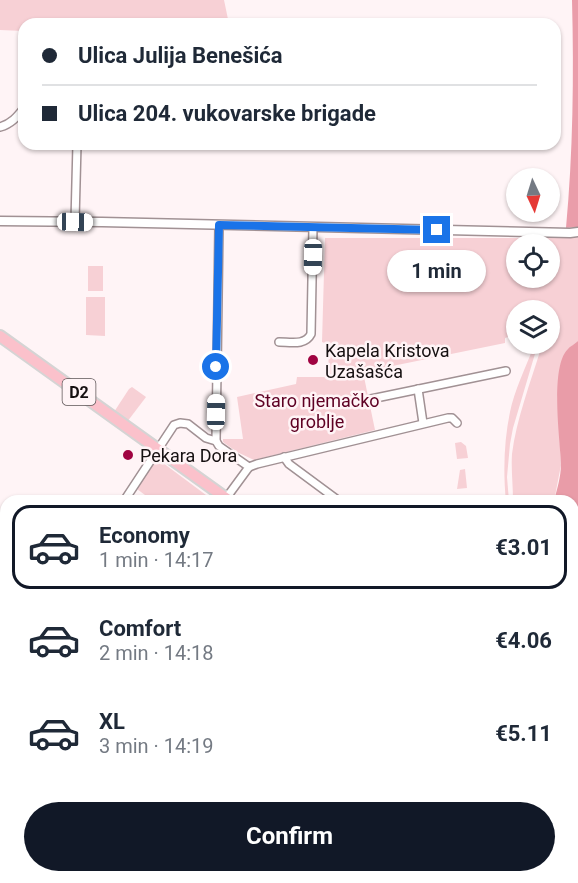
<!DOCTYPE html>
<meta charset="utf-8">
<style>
:root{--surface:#fff;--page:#f2f2f3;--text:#1f2937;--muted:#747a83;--line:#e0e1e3;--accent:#111827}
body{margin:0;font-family:Roboto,sans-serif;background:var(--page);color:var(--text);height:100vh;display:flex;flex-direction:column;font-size:22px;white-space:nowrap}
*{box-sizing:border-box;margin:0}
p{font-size:20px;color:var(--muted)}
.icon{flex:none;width:33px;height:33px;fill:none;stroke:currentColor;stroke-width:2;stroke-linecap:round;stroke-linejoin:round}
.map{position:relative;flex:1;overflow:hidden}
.side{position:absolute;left:0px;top:495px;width:579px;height:388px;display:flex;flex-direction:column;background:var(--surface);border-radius:18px 18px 0 0;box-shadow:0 2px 4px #0004}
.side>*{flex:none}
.banner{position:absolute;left:18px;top:18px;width:543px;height:132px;border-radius:18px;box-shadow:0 2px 4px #0004;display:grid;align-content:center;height:132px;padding:0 24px;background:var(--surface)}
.needle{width:39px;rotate:176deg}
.controls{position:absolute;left:506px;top:168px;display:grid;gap:12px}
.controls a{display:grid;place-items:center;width:54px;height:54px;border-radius:50%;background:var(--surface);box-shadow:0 2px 4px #0004;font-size:30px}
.end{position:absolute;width:27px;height:27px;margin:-14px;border:8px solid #1a73e8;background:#fff;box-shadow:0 0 0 3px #fff}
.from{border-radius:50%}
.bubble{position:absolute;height:42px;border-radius:21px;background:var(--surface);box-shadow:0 2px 4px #0004;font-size:20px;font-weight:700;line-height:42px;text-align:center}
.car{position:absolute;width:18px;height:36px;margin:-18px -9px;border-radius:8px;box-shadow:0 0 4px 2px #0007;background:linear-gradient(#fff 24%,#345 0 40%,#fff 0 76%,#345 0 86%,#fff 0)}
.banner b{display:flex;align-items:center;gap:21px;height:57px;font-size:22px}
.banner b+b{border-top:2px solid var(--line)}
.banner i{width:15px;height:15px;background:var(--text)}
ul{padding:10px 0 0;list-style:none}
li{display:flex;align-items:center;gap:18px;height:84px;margin:0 12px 9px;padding:0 12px;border:3px solid transparent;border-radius:18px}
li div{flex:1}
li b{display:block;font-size:22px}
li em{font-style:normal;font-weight:700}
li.active{border-color:var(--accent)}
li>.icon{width:54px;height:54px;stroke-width:1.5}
.button{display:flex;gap:12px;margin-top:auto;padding:12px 24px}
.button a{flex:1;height:69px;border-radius:36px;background:var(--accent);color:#fff;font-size:24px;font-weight:700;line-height:69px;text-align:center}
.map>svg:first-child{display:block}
</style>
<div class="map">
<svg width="578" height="883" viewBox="0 0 578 883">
<rect width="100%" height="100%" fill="#fff4f6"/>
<g fill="#f7d0d5" fill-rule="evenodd">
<polygon points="0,0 224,0 229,24 24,24 24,31 0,30"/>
<path d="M555,234H578V341L567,350L558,405L561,465L554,501H513C513,485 511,469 512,454C516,420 531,381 541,348L537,347L513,428L510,444L507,477L509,501H506C503,472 504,441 510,412C514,392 526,366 534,346L525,344H549V310H516V339L512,336L505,338V343L363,372L375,430L254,460L237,452L223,442V439H243L237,397L296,384L297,377H328L329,345L322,342L325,238H541ZM516,244H549V278H516Z"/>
<rect x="88" y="266" width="15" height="25"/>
<polygon points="86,297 105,297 105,336 86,335"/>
<polygon points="132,387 146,397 127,422 114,412 129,389"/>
<polygon points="461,442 466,446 468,458 457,459 455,443"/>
<polygon points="155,457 210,498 209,501 153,501 137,489"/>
<polygon points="465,469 467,488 457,489 460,470"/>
<polygon points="573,632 578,641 578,669 573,662"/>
<polygon points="573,849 578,851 578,879 573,876"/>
</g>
<g fill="#ea9daa">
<path d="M572,0H578V227L566,228C573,153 574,76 572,0Z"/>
<polygon points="577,668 578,669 578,851 573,849 573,670"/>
</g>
<g fill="#e99ca8">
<path d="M578,341V641L573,632V501H554C557,489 561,477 561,464C560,439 550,369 567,350C570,346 575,344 578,341Z"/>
<polygon points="0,691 6,694 6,878 295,878 304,883 0,883"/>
</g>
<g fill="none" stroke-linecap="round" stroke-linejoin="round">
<g stroke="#a19194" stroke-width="10">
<g id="minor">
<path d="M0,127C11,124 17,117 24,108"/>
<polyline points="75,221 77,144"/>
<path d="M279,342C290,342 305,346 311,334L313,227"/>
<polyline points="418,389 423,423"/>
<polyline points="371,399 506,371"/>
<polyline points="216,441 219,225"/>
<polyline points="284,457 289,464 339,501"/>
<polyline points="249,467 257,464 448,418 452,418 457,423"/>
<polyline points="124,501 174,425 180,423 188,424 206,438 216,441 219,446 249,467 224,501"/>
</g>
</g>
<g stroke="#a19194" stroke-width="11">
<polyline id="tertiary" points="0,221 102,222 570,233 578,232"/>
</g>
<g stroke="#d5d4d4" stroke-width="14">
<g id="primary">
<polyline points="0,336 230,501"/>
<polyline points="0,548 6,553"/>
<polyline points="538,878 547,883"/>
<polyline points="558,878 567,883"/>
<polyline points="497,880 498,878"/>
</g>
</g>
<use href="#minor" stroke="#fff" stroke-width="7"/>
<use href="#tertiary" stroke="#fff" stroke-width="8"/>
<use href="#primary" stroke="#fbc1cb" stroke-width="10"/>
</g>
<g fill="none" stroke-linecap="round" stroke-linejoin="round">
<polyline stroke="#1a73e8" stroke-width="8" points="216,367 219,225 437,230"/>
</g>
<g fill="#a00341" stroke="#fff4f6" stroke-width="2">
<circle cx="313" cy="360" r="6"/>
<circle cx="128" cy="455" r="6"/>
</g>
<g text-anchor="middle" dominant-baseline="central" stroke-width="5" stroke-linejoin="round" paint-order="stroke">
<rect fill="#fff4f6" stroke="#5c5456" stroke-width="1.5" x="62.5" y="379" width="33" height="26" rx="4.5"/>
<g font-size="16" font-weight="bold" fill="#161011">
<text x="79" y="392">D2</text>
</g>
<g font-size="18" fill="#161011" stroke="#fff4f6" text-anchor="start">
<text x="325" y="350">Kapela Kristova<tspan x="325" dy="21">Uzašašća</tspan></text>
<text x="140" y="455">Pekara Dora</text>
</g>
<g font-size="18" fill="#5e0023" stroke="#fff4f6">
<text x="317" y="400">Staro njemačko<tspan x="317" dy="21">groblje</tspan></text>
</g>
</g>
</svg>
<div class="controls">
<a><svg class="needle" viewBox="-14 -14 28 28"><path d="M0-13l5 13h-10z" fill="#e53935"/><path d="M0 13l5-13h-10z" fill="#747a83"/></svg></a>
<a><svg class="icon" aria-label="locate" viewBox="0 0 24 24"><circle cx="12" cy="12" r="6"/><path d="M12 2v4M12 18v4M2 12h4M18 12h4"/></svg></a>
<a><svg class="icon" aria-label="layers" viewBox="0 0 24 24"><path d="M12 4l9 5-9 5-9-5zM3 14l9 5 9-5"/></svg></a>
</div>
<i class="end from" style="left:216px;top:367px"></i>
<i class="end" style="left:437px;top:230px"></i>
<div class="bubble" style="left:387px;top:250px;width:99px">1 min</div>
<i class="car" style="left:75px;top:222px;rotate:91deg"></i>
<i class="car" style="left:313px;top:257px;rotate:181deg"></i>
<i class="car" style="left:216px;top:412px;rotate:1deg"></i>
<div class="banner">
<b><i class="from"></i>Ulica Julija Benešića</b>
<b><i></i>Ulica 204. vukovarske brigade</b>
</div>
<section class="side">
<ul>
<li class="active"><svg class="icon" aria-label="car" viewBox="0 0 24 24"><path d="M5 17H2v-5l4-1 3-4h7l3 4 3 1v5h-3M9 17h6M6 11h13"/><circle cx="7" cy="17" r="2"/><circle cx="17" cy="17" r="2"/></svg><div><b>Economy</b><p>1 min · 14:17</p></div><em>€3.01</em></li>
<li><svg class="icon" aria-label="car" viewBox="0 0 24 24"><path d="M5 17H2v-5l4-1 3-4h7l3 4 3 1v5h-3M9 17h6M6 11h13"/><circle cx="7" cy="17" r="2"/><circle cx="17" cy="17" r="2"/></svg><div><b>Comfort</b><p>2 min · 14:18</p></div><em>€4.06</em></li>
<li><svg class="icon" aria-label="car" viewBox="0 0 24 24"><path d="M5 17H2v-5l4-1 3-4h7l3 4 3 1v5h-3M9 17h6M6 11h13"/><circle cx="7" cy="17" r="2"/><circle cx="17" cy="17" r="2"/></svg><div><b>XL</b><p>3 min · 14:19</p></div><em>€5.11</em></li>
</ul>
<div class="button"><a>Confirm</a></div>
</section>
</div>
